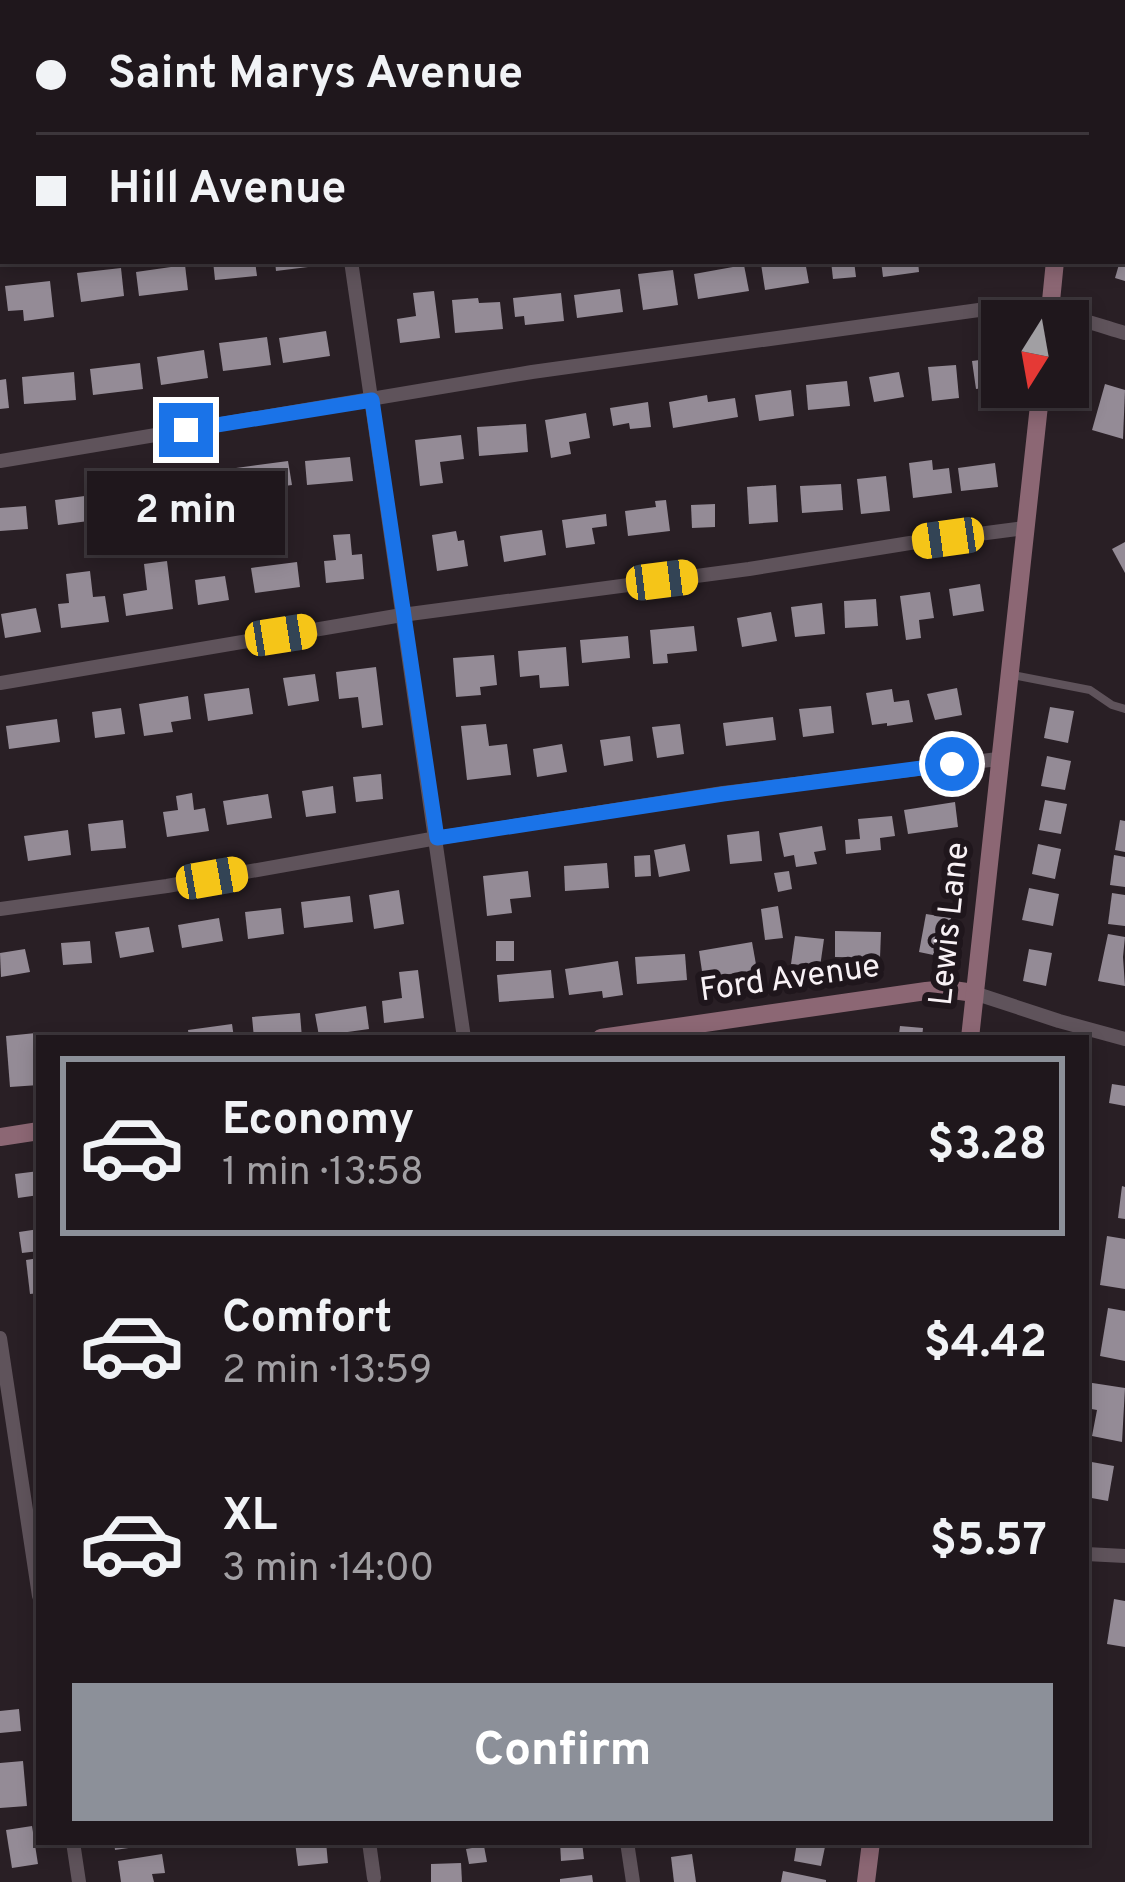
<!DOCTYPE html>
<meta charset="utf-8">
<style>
:root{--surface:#1f171c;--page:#272025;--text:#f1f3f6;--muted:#a19fa3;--line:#3c363b;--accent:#8c9099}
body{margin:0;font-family:Overpass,sans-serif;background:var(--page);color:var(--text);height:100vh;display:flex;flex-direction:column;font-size:45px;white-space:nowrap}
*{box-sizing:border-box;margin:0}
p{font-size:39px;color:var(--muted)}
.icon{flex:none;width:66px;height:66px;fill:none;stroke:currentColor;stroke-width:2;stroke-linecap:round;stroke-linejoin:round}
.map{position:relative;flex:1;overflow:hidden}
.sheet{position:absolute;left:36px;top:1035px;width:1053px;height:810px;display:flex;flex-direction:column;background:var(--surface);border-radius:0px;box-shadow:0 6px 18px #0003,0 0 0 3px var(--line)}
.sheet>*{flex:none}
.banner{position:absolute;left:0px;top:0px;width:1125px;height:264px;box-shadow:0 6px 18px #0003,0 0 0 3px var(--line);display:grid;align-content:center;height:264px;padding:0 36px;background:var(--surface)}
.needle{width:78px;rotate:191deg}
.tools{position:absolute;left:981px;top:300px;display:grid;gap:24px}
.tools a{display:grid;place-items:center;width:108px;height:108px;border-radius:0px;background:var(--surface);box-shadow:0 6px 18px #0003,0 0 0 3px var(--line);font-size:60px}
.end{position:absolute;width:54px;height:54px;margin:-27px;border:15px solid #1a73e8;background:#fff;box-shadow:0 0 0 6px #fff}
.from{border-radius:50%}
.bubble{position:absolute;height:84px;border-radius:0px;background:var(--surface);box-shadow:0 6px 18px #0003,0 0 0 3px var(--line);font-size:39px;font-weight:700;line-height:84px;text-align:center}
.car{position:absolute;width:36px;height:72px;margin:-36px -18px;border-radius:15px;box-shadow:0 0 9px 3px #0007;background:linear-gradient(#f5c518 24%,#345 0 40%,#f5c518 0 76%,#345 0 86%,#f5c518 0)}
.banner b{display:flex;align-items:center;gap:42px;height:114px;font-size:45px}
.banner b+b{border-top:3px solid var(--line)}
.banner i{width:30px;height:30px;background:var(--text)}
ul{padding:21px 0 0;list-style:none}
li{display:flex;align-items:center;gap:36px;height:180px;margin:0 24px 18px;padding:0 12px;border:6px solid transparent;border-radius:0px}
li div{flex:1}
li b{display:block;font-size:45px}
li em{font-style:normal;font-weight:700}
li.on{border-color:var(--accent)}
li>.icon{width:108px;height:108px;stroke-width:1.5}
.primary-button{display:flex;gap:24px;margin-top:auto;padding:24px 36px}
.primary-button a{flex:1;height:138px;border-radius:0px;background:var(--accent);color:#fff;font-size:48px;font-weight:700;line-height:138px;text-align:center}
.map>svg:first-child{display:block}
</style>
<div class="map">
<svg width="1125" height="1882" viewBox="0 0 1125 1882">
<rect width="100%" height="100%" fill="#291f25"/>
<g fill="#948b96">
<polygon points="213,261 255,261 257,276 215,280"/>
<polygon points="275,261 316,261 316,266 276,271"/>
<polygon points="779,261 805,261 809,283 765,290 761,264"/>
<polygon points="831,261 854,261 856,277 833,279"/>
<polygon points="881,261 918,261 919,272 883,277"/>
<polygon points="1120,261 1125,261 1125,281 1115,278"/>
<polygon points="185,265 188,290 139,296 136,272"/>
<polygon points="744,265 749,291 698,299 694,274"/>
<polygon points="121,268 124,296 81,302 77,273"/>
<polygon points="673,270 678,305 643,310 638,274"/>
<polygon points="50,281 54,317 24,321 23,310 8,311 5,286"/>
<polygon points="620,289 623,312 577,318 574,295"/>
<polygon points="434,291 440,338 400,343 397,319 416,316 413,293"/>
<polygon points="561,293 564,321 525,325 524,316 515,317 513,298"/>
<polygon points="478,298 479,303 500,302 503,329 455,333 452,300"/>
<polygon points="326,331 330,356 283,363 279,338"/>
<polygon points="267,337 271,365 223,371 219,343"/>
<polygon points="204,350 208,378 161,385 157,357"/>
<polygon points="1002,357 1002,387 1011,387 1012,394 991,397 989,387 976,389 972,361"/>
<polygon points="140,363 143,389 93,395 90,369"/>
<polygon points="956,365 959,398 932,401 928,367"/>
<polygon points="74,372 76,400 24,404 22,377"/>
<polygon points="899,372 904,397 874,402 869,377"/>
<polygon points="6,379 9,408 0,409 0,380"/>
<polygon points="847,381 850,406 808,410 806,385"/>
<polygon points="1105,384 1125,390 1123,439 1092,430"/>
<polygon points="791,390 794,416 759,421 755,395"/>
<polygon points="707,395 708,402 735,398 738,417 673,428 669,402"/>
<polygon points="648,402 651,427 630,429 629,423 613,426 610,408"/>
<polygon points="586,413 590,438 569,442 571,454 551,458 545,420"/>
<polygon points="526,424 528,452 479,456 477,427"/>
<polygon points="461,435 464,459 440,462 443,483 420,486 415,440"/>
<polygon points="350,457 353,481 307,485 305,461"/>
<polygon points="932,460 933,470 949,468 952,493 913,498 909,463"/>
<polygon points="288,461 292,485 239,492 236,468"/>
<polygon points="995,463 998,487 961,491 958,468"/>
<polygon points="215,476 218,500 171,506 168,482"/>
<polygon points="886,476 890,511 861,514 857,479"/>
<polygon points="156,484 159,505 108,512 105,491"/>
<polygon points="841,484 843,510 802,513 800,486"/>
<polygon points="776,485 778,522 749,524 747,487"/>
<polygon points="92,495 96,520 58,525 55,500"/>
<polygon points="666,500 670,531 628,536 625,511 656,507 655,501"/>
<polygon points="715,504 715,527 692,528 691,505"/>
<polygon points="26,506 28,529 0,531 0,508"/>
<polygon points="606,514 607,526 592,528 595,544 566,548 562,520"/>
<polygon points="542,530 546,555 504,562 500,536"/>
<polygon points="456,531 458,541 464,540 468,566 437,571 432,535"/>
<polygon points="350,534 352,555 362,554 364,579 326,583 324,561 336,560 333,535"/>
<polygon points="1125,542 1125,573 1112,549"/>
<polygon points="167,561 173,609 126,616 123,594 147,590 144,564"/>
<polygon points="297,562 300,587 255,593 251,568"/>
<polygon points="90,571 93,597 105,596 109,622 61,628 58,604 69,603 66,574"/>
<polygon points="225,576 229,600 198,605 195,580"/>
<polygon points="980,584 984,611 953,616 949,589"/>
<polygon points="930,592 934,618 919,620 921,638 906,640 900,596"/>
<polygon points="876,599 878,626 845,628 844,601"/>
<polygon points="822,603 825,634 795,637 791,607"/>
<polygon points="36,608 41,632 5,638 1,614"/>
<polygon points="771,612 777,641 742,647 737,618"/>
<polygon points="694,626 697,651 667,654 668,663 653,664 650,630"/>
<polygon points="628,636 630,658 582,663 580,640"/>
<polygon points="566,647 569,686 540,688 539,675 520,677 518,651"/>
<polygon points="494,655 497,685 480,687 481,695 456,697 453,658"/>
<polygon points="376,667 383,725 362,728 358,697 339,699 336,672"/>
<polygon points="315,674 319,701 288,706 283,678"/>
<polygon points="249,688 253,714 208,721 204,694"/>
<polygon points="957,688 962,715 935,720 927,694"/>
<polygon points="892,689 894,702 909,700 913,722 887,726 887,723 872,725 866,693"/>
<polygon points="188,696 191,719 171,722 173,732 144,736 139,704"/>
<polygon points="831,706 834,733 803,737 799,709"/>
<polygon points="1050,707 1074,711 1068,743 1044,738"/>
<polygon points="121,708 125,734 95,738 92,712"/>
<polygon points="773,717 776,740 726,746 723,723"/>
<polygon points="57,719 60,742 9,749 6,726"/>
<polygon points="486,724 489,746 507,744 511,775 467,780 461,726"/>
<polygon points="680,724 684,754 657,758 652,727"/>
<polygon points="630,736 633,761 604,766 600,740"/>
<polygon points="562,744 567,772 537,777 533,749"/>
<polygon points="1047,756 1071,761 1065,790 1041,786"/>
<polygon points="381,774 383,799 356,802 353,777"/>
<polygon points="333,786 336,813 306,817 302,791"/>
<polygon points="192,793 194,810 205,808 209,831 167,837 163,812 178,810 176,796"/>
<polygon points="268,794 272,818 227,825 223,801"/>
<polygon points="1045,800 1067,804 1061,834 1039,830"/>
<polygon points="955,802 958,827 908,834 904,810"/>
<polygon points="892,816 895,836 880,838 881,850 846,854 845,840 860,839 858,819"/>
<polygon points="123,820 126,848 91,851 88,824"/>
<polygon points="1120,820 1125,821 1125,852 1115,850"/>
<polygon points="822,826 826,850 814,852 817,864 796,867 794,855 784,857 779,833"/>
<polygon points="68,830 71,855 28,861 24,836"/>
<polygon points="759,831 762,861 730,864 727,835"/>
<polygon points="685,844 690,871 659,877 654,850"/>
<polygon points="1038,844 1061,849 1055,879 1032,874"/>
<polygon points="650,855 651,876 635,877 634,856"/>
<polygon points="1114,855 1125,857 1125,887 1110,885"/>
<polygon points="607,863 609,888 565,891 564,866"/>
<polygon points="528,871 531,897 510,899 512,913 487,916 483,876"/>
<polygon points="789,871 792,889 778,892 774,873"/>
<polygon points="1029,888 1059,894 1053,926 1022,920"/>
<polygon points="399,890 404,924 374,929 369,895"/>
<polygon points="1112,893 1125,895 1125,926 1108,924"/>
<polygon points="350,896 353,922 304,928 301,902"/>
<polygon points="778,906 783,938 765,940 761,909"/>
<polygon points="281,908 284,934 248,939 245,912"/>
<polygon points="926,914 951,918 943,957 919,952"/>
<polygon points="219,918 223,941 182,948 178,925"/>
<polygon points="149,927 154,952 120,958 115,932"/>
<polygon points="835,931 881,932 880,958 835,957"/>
<polygon points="1108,934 1125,937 1123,957 1125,986 1098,981"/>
<polygon points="795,936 824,939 820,967 791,964"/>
<polygon points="90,941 92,963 63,965 61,943"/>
<rect x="496" y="941" width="18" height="20"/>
<polygon points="752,942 757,970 703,978 699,951"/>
<polygon points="25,949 30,972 1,977 0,953"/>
<polygon points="1029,949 1052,953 1046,986 1023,981"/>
<polygon points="685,954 687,980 637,984 635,957"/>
<polygon points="618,961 623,995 603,998 602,991 569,995 565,969"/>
<polygon points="418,970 424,1018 384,1023 382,1001 402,998 399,972"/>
<polygon points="551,970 554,998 499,1002 497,975"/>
<polygon points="366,1006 369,1029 319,1036 315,1014"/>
<polygon points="300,1013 302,1038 254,1038 252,1017"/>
<polygon points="232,1024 234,1038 189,1038 188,1030"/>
<polygon points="900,1026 923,1028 922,1038 872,1038 872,1032 899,1034"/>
<polygon points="36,1033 39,1085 10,1087 6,1036"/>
<polygon points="1112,1084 1125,1086 1125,1106 1109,1103"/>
<polygon points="39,1171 39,1195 18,1198 15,1174"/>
<polygon points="1122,1186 1125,1187 1125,1219 1118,1218"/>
<polygon points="39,1229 39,1251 22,1253 19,1232"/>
<polygon points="1107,1236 1125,1239 1125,1289 1100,1285"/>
<polygon points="39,1258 39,1293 30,1294 26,1260"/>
<polygon points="39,1302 39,1334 36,1334 33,1303"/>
<polygon points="1108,1308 1125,1311 1125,1361 1100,1356"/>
<polygon points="1086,1382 1125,1388 1122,1442 1092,1436 1097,1410 1086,1408"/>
<polygon points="1086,1461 1114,1466 1108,1501 1086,1497"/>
<polygon points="1114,1599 1125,1601 1125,1647 1107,1644"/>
<polygon points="19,1709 21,1731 0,1733 0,1711"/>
<polygon points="23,1761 27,1806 0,1808 0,1763"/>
<polygon points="32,1826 38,1864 12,1868 6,1830"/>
<polygon points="114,1842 142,1842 142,1846 115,1850"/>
<polygon points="295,1842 326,1842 328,1863 298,1866"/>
<polygon points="560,1842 582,1842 584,1859 561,1861"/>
<polygon points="797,1842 826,1842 821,1866 794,1861"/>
<polygon points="484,1846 487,1862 469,1864 466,1849"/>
<polygon points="162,1854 165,1873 152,1874 154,1882 121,1882 118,1861"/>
<polygon points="692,1854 696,1882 674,1882 671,1857"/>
<polygon points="461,1863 462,1882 431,1882 431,1864"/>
<polygon points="783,1871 826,1880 826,1882 781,1882"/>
<polygon points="592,1875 593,1882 560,1882 560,1879"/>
</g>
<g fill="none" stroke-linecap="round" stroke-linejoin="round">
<polyline stroke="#5f535b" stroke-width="8" points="1013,675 1090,690 1112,705 1125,709"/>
<g stroke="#5f535b" stroke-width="14">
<polyline points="101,3 101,0"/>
<polyline points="339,3 339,0"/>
<polyline points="1122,112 1125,113"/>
<polyline points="351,261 464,1038"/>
<path d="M0,461L532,372L986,309C1042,305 1072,317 1125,333"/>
<polyline points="0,683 402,615 749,569 910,543 1025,528"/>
<polyline points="0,909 167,886 437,838 723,793 998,759"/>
<polyline points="974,993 1059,1021 1125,1039"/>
<polyline points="0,1338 39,1596"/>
<polyline points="1086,1554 1125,1556"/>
<polyline points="73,1842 79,1882"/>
<polyline points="369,1842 374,1878"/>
<polyline points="627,1842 633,1882"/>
</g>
<g stroke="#8c6774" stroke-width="18">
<polyline points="1084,3 1085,0"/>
<polyline points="0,242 3,241"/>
<polyline points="1049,321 1055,261"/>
<polyline points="601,1038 926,991 946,989 974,993"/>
<polyline points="970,1038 1041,387"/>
<polyline points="0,1137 39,1131"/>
<polyline points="866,1882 871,1842"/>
</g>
</g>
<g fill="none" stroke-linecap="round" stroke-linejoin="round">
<polyline stroke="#1a73e8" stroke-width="15" points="186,430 372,400 437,838 723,794 952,764"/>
</g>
<g text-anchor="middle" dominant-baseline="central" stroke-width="12" stroke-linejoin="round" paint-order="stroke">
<g font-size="33" fill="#f8f1f5" stroke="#1f161c">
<text transform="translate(951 924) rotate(-84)">Lewis Lane</text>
<text transform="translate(790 980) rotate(-8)">Ford Avenue</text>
</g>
</g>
</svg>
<div class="tools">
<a><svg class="needle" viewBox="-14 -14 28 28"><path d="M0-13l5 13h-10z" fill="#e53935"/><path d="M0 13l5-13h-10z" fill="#a19fa3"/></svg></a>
</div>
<i class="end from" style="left:952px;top:764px"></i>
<i class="end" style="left:186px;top:430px"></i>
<div class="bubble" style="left:87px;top:471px;width:198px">2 min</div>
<i class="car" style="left:948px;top:538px;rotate:262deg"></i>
<i class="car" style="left:662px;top:580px;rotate:83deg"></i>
<i class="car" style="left:281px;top:635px;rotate:81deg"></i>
<i class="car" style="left:212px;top:878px;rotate:80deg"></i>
<div class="banner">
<b><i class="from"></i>Saint Marys Avenue</b>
<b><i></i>Hill Avenue</b>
</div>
<section class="sheet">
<ul>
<li class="on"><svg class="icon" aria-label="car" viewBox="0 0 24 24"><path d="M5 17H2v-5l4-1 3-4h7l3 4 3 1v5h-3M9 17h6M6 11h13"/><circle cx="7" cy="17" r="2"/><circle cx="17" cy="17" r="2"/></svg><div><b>Economy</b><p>1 min · 13:58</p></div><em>$3.28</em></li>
<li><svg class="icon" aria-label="car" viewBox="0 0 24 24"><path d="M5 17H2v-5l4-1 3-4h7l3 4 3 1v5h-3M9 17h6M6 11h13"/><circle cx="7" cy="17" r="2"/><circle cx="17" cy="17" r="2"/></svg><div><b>Comfort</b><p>2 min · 13:59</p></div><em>$4.42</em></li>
<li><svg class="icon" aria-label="car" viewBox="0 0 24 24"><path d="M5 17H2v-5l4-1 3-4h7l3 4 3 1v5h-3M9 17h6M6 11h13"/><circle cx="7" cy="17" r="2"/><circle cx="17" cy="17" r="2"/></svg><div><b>XL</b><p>3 min · 14:00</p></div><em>$5.57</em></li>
</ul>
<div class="primary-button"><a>Confirm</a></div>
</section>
</div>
